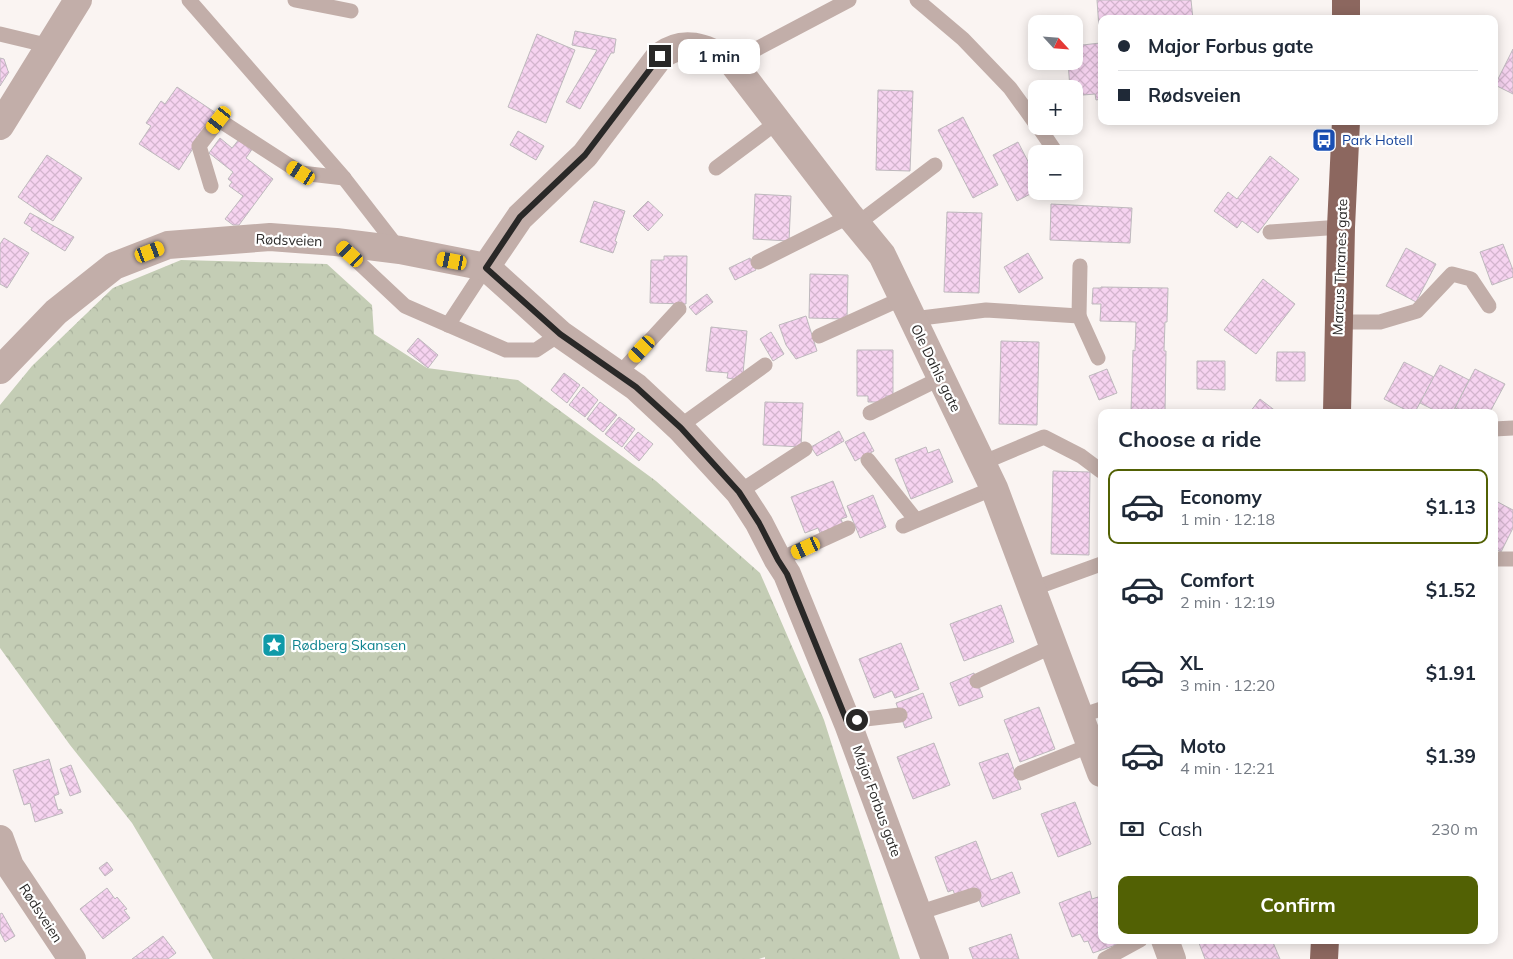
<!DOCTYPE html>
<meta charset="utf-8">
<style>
:root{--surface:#fff;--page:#f2f2f3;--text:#1f2937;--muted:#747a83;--line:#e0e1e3;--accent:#526104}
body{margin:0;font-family:Mulish,sans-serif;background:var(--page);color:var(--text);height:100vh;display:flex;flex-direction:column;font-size:19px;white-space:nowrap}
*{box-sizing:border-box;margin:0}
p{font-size:16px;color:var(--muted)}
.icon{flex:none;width:28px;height:28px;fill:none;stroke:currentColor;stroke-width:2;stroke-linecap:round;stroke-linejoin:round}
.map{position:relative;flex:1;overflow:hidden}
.panel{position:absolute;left:1098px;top:409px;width:400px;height:535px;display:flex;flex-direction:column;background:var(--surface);border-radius:10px;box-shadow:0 2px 12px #0003}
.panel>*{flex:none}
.banner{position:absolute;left:1098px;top:15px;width:400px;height:110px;border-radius:10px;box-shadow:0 2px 12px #0003;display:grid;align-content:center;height:110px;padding:0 20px;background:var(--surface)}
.needle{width:32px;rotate:116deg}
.tools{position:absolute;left:1028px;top:15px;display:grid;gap:10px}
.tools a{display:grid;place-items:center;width:55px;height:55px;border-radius:10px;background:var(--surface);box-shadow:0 2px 12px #0003;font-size:25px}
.end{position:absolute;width:22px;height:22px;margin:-11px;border:6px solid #292827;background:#fff;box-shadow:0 0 0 2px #fff}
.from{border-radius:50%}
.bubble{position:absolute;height:35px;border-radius:10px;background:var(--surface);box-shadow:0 2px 12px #0003;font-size:16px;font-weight:700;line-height:35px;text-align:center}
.car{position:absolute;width:15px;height:30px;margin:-15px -8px;border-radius:6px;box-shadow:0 0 4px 1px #0007;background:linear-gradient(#f5c518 24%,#345 0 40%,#f5c518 0 76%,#345 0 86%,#f5c518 0)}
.banner b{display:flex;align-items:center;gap:18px;height:48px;font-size:19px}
.banner b+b{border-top:1px solid var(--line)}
.banner i{width:12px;height:12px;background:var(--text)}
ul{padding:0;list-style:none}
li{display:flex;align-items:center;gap:15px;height:75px;margin:0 10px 8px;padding:0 10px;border:2px solid transparent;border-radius:10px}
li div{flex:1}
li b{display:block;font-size:19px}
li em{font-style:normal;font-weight:700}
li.on{border-color:var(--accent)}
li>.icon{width:45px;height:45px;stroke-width:1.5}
h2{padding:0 20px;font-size:22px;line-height:60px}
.pay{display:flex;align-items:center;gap:12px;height:55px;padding:0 20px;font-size:19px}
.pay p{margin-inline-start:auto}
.cta{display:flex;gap:10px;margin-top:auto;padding:10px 20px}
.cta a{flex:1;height:58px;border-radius:10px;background:var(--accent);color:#fff;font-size:20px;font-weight:700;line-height:58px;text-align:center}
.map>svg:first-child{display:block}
</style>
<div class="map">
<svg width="1513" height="959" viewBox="0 0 1513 959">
<defs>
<pattern id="park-crowns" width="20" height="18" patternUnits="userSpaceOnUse" patternTransform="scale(1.25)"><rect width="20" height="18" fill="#c4cdb5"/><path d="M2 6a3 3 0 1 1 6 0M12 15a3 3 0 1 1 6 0" fill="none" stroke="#a8b09c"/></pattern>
<pattern id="building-cross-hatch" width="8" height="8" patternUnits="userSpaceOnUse" patternTransform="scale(1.25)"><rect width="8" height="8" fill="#f6d3f0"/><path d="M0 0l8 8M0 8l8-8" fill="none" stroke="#d3b5ce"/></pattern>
</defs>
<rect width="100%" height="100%" fill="#faf4f2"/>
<polygon fill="url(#park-crowns)" points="181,260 327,264 372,305 374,334 427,368 518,380 656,481 760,573 824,720 900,959 765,959 765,957 759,959 213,959 132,823 70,745 0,648 0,405 32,366 113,288"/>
<g fill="url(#building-cross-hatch)" stroke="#beb9bd">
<polygon points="1097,0 1191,0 1193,19 1101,19 1101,99 1096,100 1095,94 1083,95 1082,91 1074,92 1074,89 1070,89 1068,61 1074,61 1074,46 1100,43"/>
<polygon points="575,31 616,39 614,53 611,53 580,109 566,102 597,50 572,45"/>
<polygon points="537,34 575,50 546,123 508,107"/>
<polygon points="1513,49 1513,94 1495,85"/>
<polygon points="0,58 4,59 8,71 9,72 0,86"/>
<polygon points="177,87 216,113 179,170 139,144 151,126 146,123 161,101 165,104"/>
<polygon points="878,90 913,91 910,171 876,170"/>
<polygon points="963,117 998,185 973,198 938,130"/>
<polygon points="518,131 544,146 536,160 510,145"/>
<polygon points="220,138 232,148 240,138 253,148 246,158 273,179 239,225 233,225 225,219 243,196 229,186 232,182 228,179 233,172 209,153"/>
<polygon points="1018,142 1036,177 1036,191 1017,201 993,155"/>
<polygon points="47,155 82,178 53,221 18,197"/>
<polygon points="1270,156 1299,179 1258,233 1242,221 1237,228 1214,211 1228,192 1237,199"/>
<polygon points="755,194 791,196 789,241 753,239"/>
<polygon points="594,201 625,211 615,241 617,242 613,253 580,242"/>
<polygon points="648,201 663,215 648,231 633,216"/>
<polygon points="1051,204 1132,208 1130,243 1050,240"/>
<polygon points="947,212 982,213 979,293 944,292"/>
<polygon points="30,213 74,237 65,251 31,230 32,228 24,223"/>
<polygon points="4,238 29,253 7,288 0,284 0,244"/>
<polygon points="1503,244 1513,270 1513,277 1492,285 1480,252"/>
<polygon points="1406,248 1436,264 1416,302 1386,286"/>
<polygon points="1028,253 1043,278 1019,293 1004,267"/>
<polygon points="664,256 687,256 686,304 650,303 651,260 664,260"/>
<polygon points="750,258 756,270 735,280 729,268"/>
<polygon points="810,274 848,275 847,319 809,318"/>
<polygon points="1263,279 1295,304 1256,354 1224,330"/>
<polygon points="1101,287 1168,288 1167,322 1165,322 1164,351 1166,351 1165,412 1131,412 1133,350 1135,351 1136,322 1100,321 1101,304 1092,304 1093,288 1101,288"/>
<polygon points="707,294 713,302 696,315 689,307"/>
<polygon points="806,316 817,351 796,359 786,345 779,325"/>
<polygon points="711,327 747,331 743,374 740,380 727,378 728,373 706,371"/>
<polygon points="771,332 784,354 773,361 760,339"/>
<polygon points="418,338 438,355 428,368 407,351"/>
<polygon points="1001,341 1039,342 1037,425 999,424"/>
<polygon points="857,350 893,350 893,396 886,396 887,402 868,402 868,396 857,396"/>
<polygon points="1277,352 1305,352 1305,381 1276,381"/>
<polygon points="1197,361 1225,361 1225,390 1197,389"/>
<polygon points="1404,362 1434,377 1415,412 1410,412 1384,399"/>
<polygon points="1440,365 1469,380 1453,412 1438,412 1420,403"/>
<polygon points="1107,369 1117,393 1099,400 1089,376"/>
<polygon points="1475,369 1505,384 1490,412 1465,412 1455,408"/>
<polygon points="564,373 580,385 567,403 551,390"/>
<polygon points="583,387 598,400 585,417 569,405"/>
<polygon points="1260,399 1277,412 1250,412"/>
<polygon points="600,402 617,415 603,432 587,419"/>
<polygon points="765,402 803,403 801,447 763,445"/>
<polygon points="619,417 635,429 622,447 605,434"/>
<polygon points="839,431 844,441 817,456 811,447"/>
<polygon points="638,432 653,444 639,461 624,448"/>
<polygon points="864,432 874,451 855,461 845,442"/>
<polygon points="926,447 928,453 939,449 953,482 911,499 895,459"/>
<polygon points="1053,471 1090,472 1089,555 1051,554"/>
<polygon points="833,481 847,517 841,519 843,524 820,533 818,528 805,533 791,497"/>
<polygon points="873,495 886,527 860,538 847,506"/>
<polygon points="1494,500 1513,510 1513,528 1501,552 1494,548"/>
<polygon points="1001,605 1014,642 964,661 950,624"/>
<polygon points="901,643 919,689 895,698 892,691 874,698 859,659"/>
<polygon points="974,673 983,697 959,706 950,683"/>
<polygon points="923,693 932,718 905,728 896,703"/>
<polygon points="1039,707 1055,749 1020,762 1004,720"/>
<polygon points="934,743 950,785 913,799 897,757"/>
<polygon points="1008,753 1021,789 993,799 979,763"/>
<polygon points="49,759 59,794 54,796 58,810 61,809 63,813 35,822 30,803 24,805 13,770"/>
<polygon points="71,765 81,792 70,796 60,769"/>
<polygon points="1075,802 1091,844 1058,857 1041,814"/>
<polygon points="976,841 991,880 1012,872 1020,893 982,907 975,890 956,898 953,890 948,892 935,857"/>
<polygon points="107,862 113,870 105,876 99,868"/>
<polygon points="107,888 115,899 117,897 127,909 124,910 130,918 103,939 80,909"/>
<polygon points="1090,891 1092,899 1101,896 1101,940 1127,941 1093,953 1088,941 1084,942 1080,934 1072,937 1059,903"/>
<polygon points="2,913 15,936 5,942 0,932 0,914"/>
<polygon points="1011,934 1019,959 973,959 969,948"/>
<polygon points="163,936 176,953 168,959 132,959"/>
<polygon points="1200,940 1272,940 1280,959 1205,959 1199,943 1201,943"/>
</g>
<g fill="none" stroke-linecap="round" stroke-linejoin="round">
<g stroke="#c2aea9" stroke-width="15">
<polyline points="189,0 344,178 399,249"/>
<polyline points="295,0 351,11"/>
<polyline points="917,0 963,39 1010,88 1036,124"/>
<polyline points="0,34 50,46"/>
<polyline points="732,62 849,0"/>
<polyline points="1038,126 1057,154"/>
<polyline points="716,168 768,129 776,118"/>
<polyline points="211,186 199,146 219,120 301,173 344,178"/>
<polyline points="857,224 935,165"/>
<polyline points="1270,232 1341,227"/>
<polyline points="339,244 405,306 506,350 536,350 560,334"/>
<polyline points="758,262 850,216"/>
<polyline points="1079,316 1080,266"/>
<polyline points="913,319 986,310 1079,316 1098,358"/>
<polyline points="1339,322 1380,322 1417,311 1452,274 1471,279 1489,306"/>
<polyline points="448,325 486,267"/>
<polyline points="819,336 903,298"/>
<polyline points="619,374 679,309"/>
<polyline points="870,413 941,378"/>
<polyline points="681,429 690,419 765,365"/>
<polyline points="1494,429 1513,428"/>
<polyline points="868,460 916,520"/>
<polyline points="982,463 1044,437 1081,456 1101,471"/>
<polyline points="739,492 805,449"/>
<polyline points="903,526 994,488"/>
<polyline points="1494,559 1513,559"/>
<polyline points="778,560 848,528"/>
<polyline points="1032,589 1101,564"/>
<polyline points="977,681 1053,646"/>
<polyline points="1080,716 1101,709"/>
<polyline points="848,724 857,720 900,715"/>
<polyline points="1021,773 1091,745"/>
<polyline points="918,913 974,895"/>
<polyline points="1105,959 1140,940"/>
</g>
<g stroke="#c2aea9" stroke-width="28">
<polyline points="0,126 78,0"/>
<path d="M486,267L520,217L585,155L660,56C686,37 706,49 732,62L850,216L882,255L994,488L1101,773"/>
<polyline points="486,267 560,334 636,387 681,429 739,492 759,523 778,560 787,574 848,724 935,959"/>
<polyline points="0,370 56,312 114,266 168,245 270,237 336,242 400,250 486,267"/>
<polyline points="0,839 10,866 72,959"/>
<polyline points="1165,940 1172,959"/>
</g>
<g stroke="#8c675f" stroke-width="28">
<polyline points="1346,0 1346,19"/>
<polyline points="1337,412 1341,227 1346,121"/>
<polyline points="1324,959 1325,940"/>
</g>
</g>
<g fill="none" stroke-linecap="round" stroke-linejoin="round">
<polyline stroke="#292827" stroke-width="6" points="660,56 585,155 520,217 486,268 560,334 636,387 681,428 739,492 759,523 778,560 787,574 848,724 857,720"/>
</g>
<defs>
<g id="bus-square" transform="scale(1.25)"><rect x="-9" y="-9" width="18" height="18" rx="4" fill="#1a4fb4" stroke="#fff"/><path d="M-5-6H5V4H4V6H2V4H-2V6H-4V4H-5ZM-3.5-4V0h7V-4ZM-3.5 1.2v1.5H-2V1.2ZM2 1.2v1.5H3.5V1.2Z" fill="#fff"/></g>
<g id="sight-square" transform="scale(1.25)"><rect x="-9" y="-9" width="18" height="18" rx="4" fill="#0f9aa8" stroke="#fff"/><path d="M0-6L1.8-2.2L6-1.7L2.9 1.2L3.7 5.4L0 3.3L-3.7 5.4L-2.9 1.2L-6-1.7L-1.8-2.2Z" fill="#fff"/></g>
</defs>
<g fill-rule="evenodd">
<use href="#bus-square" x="1324" y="140"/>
<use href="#sight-square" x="274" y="645"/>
</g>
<g text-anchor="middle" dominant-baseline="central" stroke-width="4.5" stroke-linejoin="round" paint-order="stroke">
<g font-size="14" fill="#164399" stroke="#fff" text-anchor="start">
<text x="1342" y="140">Park Hotell</text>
</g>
<g font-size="14" fill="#292827" stroke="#fff">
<text transform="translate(289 240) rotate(2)">Rødsveien</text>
<text transform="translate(1340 267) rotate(-88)">Marcus Thranes gate</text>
<text transform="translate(936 368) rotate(64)">Ole Dahls gate</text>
<text transform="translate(877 801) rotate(70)">Major Forbus gate</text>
<text transform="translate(41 913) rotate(57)">Rødsveien</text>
</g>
<g font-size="14" fill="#0d838f" stroke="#fff" text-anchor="start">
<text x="292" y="645">Rødberg Skansen</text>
</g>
</g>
</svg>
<div class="tools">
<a><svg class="needle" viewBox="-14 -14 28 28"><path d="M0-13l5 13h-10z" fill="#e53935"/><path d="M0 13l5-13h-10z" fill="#747a83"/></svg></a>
<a>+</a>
<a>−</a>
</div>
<i class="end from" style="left:857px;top:720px"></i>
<i class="end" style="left:660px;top:56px"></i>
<div class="bubble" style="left:678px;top:39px;width:82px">1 min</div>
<i class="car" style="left:219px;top:120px;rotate:218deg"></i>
<i class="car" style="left:301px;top:173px;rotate:302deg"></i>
<i class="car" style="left:150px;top:252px;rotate:69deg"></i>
<i class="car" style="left:350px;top:254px;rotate:313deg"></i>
<i class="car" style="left:452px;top:261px;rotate:281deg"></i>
<i class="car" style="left:642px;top:349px;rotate:223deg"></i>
<i class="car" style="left:806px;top:548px;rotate:245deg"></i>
<div class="banner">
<b><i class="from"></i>Major Forbus gate</b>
<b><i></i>Rødsveien</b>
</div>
<section class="panel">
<h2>Choose a ride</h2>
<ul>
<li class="on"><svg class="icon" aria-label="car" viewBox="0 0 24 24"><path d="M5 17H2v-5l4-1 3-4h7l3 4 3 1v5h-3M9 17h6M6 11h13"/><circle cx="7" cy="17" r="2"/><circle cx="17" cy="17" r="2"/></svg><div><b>Economy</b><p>1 min · 12:18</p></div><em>$1.13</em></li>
<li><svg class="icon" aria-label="car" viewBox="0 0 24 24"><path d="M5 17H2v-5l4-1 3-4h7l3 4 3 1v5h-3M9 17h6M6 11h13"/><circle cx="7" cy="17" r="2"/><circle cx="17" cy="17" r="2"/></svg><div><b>Comfort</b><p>2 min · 12:19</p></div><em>$1.52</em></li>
<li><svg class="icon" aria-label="car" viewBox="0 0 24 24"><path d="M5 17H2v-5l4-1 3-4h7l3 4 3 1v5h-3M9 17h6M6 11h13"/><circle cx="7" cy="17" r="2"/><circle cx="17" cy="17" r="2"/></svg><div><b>XL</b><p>3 min · 12:20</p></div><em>$1.91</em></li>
<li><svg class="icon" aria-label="car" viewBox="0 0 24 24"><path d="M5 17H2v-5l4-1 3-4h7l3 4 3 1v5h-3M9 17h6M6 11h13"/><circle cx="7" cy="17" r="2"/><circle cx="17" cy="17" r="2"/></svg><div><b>Moto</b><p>4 min · 12:21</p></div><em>$1.39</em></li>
</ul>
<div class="pay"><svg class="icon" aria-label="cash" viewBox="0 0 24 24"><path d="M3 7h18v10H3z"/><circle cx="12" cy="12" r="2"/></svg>Cash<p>230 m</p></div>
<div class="cta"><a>Confirm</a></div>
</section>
</div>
